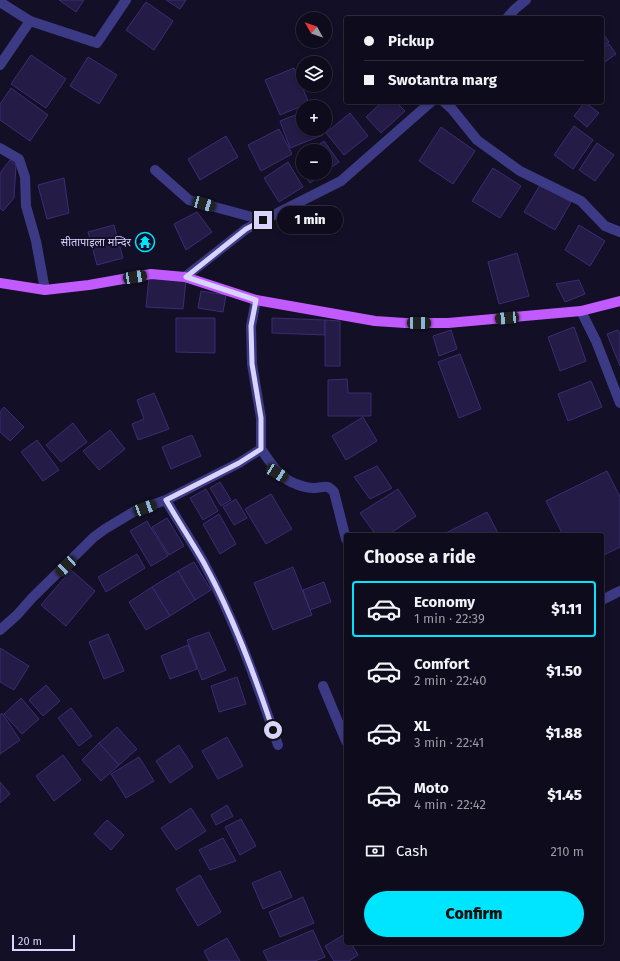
<!DOCTYPE html>
<meta charset="utf-8">
<style>
:root{--surface:#0e0b1c;--page:#1c1929;--text:#f1f3f6;--muted:#9b9ba3;--line:#2e2b3b;--accent:#00e5ff}
body{margin:0;font-family:"Fira Sans","Noto Sans Devanagari",sans-serif;background:var(--page);color:var(--text);height:100vh;display:flex;flex-direction:column;font-size:15px;white-space:nowrap}
*{box-sizing:border-box;margin:0}
p{font-size:13px;color:var(--muted)}
.icon{flex:none;width:22px;height:22px;fill:none;stroke:currentColor;stroke-width:2;stroke-linecap:round;stroke-linejoin:round}
.map{position:relative;flex:1;overflow:hidden}
.side{position:absolute;left:344px;top:533px;width:260px;height:412px;display:flex;flex-direction:column;background:var(--surface);border-radius:4px;box-shadow:0 2px 6px #0003,0 0 0 1px var(--line)}
.side>*{flex:none}
.top-card{position:absolute;left:344px;top:16px;width:260px;height:88px;border-radius:4px;box-shadow:0 2px 6px #0003,0 0 0 1px var(--line);display:grid;align-content:center;height:88px;padding:0 20px;background:var(--surface)}
.needle{width:26px;rotate:310deg}
.tools{position:absolute;left:296px;top:12px;display:grid;gap:8px}
.tools a{display:grid;place-items:center;width:36px;height:36px;border-radius:50%;background:var(--surface);box-shadow:0 2px 6px #0003,0 0 0 1px var(--line);font-size:20px}
.scale{position:absolute;left:12px;bottom:10px;width:63px;box-sizing:border-box;padding-left:4px;border:2px solid #d9d4ff;border-top:0;font-size:11px;line-height:14px;white-space:nowrap;color:#d9d4ff;-webkit-text-stroke:3px #130f26;paint-order:stroke}
.end{position:absolute;width:18px;height:18px;margin:-9px;border:5px solid #d9d4ff;background:#111;box-shadow:0 0 0 2px #111}
.from{border-radius:50%}
.bubble{position:absolute;height:28px;border-radius:14px;background:var(--surface);box-shadow:0 2px 6px #0003,0 0 0 1px var(--line);font-size:13px;font-weight:800;line-height:28px;text-align:center}
.car{position:absolute;width:12px;height:24px;margin:-12px -6px;border-radius:5px;box-shadow:0 0 3px 1px #0007;background:linear-gradient(#222 24%,#8ab4d8 0 40%,#222 0 76%,#8ab4d8 0 86%,#222 0)}
.top-card b{display:flex;align-items:center;gap:14px;height:38px;font-size:15px}
.top-card b+b{border-top:1px solid var(--line)}
.top-card i{width:10px;height:10px;background:var(--text)}
ul{padding:0;list-style:none}
li{display:flex;align-items:center;gap:12px;height:56px;margin:0 8px 6px;padding:0 12px;border:2px solid transparent;border-radius:4px}
li div{flex:1}
li b{display:block;font-size:15px}
li em{font-style:normal;font-weight:800}
li.active{border-color:var(--accent)}
li>.icon{width:36px;height:36px;stroke-width:1.5}
h2{padding:0 20px;font-size:18px;line-height:48px}
.pay{display:flex;align-items:center;gap:10px;height:44px;padding:0 20px;font-size:15px}
.pay p{margin-inline-start:auto}
.button{display:flex;gap:8px;margin-top:auto;padding:8px 20px}
.button a{flex:1;height:46px;border-radius:24px;background:var(--accent);color:#111;font-size:16px;font-weight:800;line-height:46px;text-align:center}
.map>svg:first-child{display:block}
</style>
<div class="map">
<svg width="620" height="961" viewBox="0 0 620 961">
<rect width="100%" height="100%" fill="#130f26"/>
<g fill="#241b47" stroke="#3b2d73">
<polygon points="59,0 84,0 76,12"/>
<polygon points="166,0 186,0 180,9"/>
<polygon points="146,2 173,21 154,50 126,30"/>
<polygon points="602,32 609,42 602,46"/>
<polygon points="609,44 616,54 602,64 602,48"/>
<polygon points="31,55 66,79 46,108 11,84"/>
<polygon points="88,57 117,75 99,104 70,86"/>
<polygon points="294,68 309,103 280,115 265,80"/>
<polygon points="11,88 48,115 30,141 0,120 0,104"/>
<polygon points="382,102 396,102 405,111 381,133 366,117"/>
<polygon points="585,102 599,113 587,127 574,116"/>
<polygon points="303,112 303,129 321,129 323,135 290,148 280,121"/>
<polygon points="350,113 368,136 344,155 326,133"/>
<polygon points="574,126 593,140 573,169 554,155"/>
<polygon points="441,127 475,151 453,184 419,161"/>
<polygon points="279,129 292,154 261,171 248,145"/>
<polygon points="226,136 238,157 200,180 188,159"/>
<polygon points="324,141 339,162 325,172 325,151 310,151"/>
<polygon points="597,143 614,155 595,181 579,170"/>
<polygon points="303,156 303,172 295,162"/>
<polygon points="10,160 16,165 14,198 3,211 0,208 0,173"/>
<polygon points="288,162 303,187 279,202 264,178"/>
<polygon points="493,168 521,186 500,218 472,201"/>
<polygon points="303,173 324,173 310,183"/>
<polygon points="64,178 69,213 47,219 38,185"/>
<polygon points="540,185 571,202 555,230 524,212"/>
<polygon points="197,212 212,232 186,250 174,224"/>
<polygon points="114,225 123,258 97,265 88,232"/>
<polygon points="579,225 605,241 590,266 565,250"/>
<polygon points="517,253 529,296 499,304 488,262"/>
<polygon points="149,278 186,280 183,309 146,307"/>
<polygon points="579,280 585,294 565,302 556,284"/>
<polygon points="201,291 226,295 223,312 198,308"/>
<polygon points="176,318 215,318 215,353 176,352"/>
<polygon points="272,318 325,320 325,335 272,333"/>
<polygon points="325,320 340,321 340,366 325,366"/>
<polygon points="574,327 586,361 560,371 548,337"/>
<polygon points="451,330 457,349 439,356 433,336"/>
<polygon points="618,330 620,334 620,366 607,334"/>
<polygon points="460,354 481,409 459,418 438,362"/>
<polygon points="347,379 348,393 371,393 371,416 328,416 328,380"/>
<polygon points="591,381 602,407 568,421 558,394"/>
<polygon points="154,393 169,429 138,440 132,424 144,419 137,400"/>
<polygon points="4,407 24,427 10,441 0,432 0,412"/>
<polygon points="363,417 377,441 346,460 332,436"/>
<polygon points="73,423 87,442 61,462 46,445"/>
<polygon points="110,430 125,449 99,470 83,451"/>
<polygon points="192,435 201,456 171,469 162,447"/>
<polygon points="37,440 59,470 43,481 21,452"/>
<polygon points="377,466 392,488 370,499 354,477"/>
<polygon points="607,471 620,497 620,547 602,556 602,535 563,535 546,501"/>
<polygon points="220,482 231,500 221,506 210,488"/>
<polygon points="206,489 218,511 203,520 190,498"/>
<polygon points="398,489 416,516 388,535 376,535 360,513"/>
<polygon points="271,494 292,529 266,544 245,509"/>
<polygon points="236,499 247,518 234,525 223,507"/>
<polygon points="487,512 499,535 442,535"/>
<polygon points="219,514 236,544 220,554 203,524"/>
<polygon points="167,518 184,546 169,555 152,527"/>
<polygon points="147,521 168,556 151,566 130,531"/>
<polygon points="137,554 145,568 106,592 98,577"/>
<polygon points="194,562 211,590 195,600 178,571"/>
<polygon points="293,567 312,615 273,630 254,583"/>
<polygon points="71,570 95,591 66,626 41,605"/>
<polygon points="178,571 195,600 170,616 152,587"/>
<polygon points="324,582 331,602 310,610 303,590"/>
<polygon points="152,587 170,616 146,630 129,602"/>
<polygon points="209,632 226,670 202,680 187,640"/>
<polygon points="108,634 124,671 104,679 89,642"/>
<polygon points="188,645 197,669 170,679 161,656"/>
<polygon points="0,648 29,666 14,690 0,682"/>
<polygon points="237,677 246,704 219,712 211,686"/>
<polygon points="46,685 60,701 43,716 29,700"/>
<polygon points="21,698 39,719 22,734 4,714"/>
<polygon points="71,708 92,736 79,746 58,718"/>
<polygon points="2,713 20,740 0,754 0,715"/>
<polygon points="117,727 137,749 119,765 99,743"/>
<polygon points="227,737 243,766 218,779 202,751"/>
<polygon points="99,743 119,765 101,781 82,760"/>
<polygon points="179,745 193,767 170,783 156,761"/>
<polygon points="63,755 81,780 54,801 36,776"/>
<polygon points="139,757 154,781 126,798 111,774"/>
<polygon points="0,782 10,794 0,803"/>
<polygon points="227,805 233,816 216,825 211,815"/>
<polygon points="191,808 206,831 176,850 161,828"/>
<polygon points="241,819 256,846 240,855 225,827"/>
<polygon points="107,820 124,835 111,850 94,834"/>
<polygon points="223,838 236,861 210,870 199,850"/>
<polygon points="280,871 292,897 263,909 252,883"/>
<polygon points="200,875 221,912 198,926 176,889"/>
<polygon points="303,897 314,923 280,937 269,912"/>
<polygon points="313,930 325,957 315,961 268,961 263,951"/>
<polygon points="345,934 346,943 351,943 358,955 349,961 334,961 325,946"/>
<polygon points="227,938 240,961 209,961 204,951"/>
</g>
<g fill="none" stroke-linecap="round" stroke-linejoin="round">
<g stroke="#3d3a85" stroke-width="10">
<polyline points="0,2 30,21 97,43 126,0"/>
<polyline points="507,18 515,9 526,0"/>
<polyline points="0,65 30,21"/>
<polyline points="444,102 452,109 477,140 520,171 581,201 605,226 620,232"/>
<polyline points="0,148 19,159 25,177 26,206 36,241 45,290"/>
<polyline points="155,170 189,200 263,220"/>
<polyline points="185,277 246,229 341,181 431,102"/>
<polyline points="581,311 596,341 620,403"/>
<path d="M261,449C271,463 279,478 296,484C301,486 309,488 314,488C324,488 326,483 334,492L346,539"/>
<path d="M166,500C178,521 192,542 204,563C235,621 257,683 278,745"/>
<polyline points="602,600 620,591"/>
<polyline points="0,630 17,615 32,598 94,537 105,529 135,511 166,500 239,463 261,449 261,418 252,364 251,326 256,300"/>
<polyline points="323,686 346,741"/>
</g>
<polyline stroke="#c25bff" stroke-width="10" points="0,283 45,290 89,285 151,274 185,277 256,300 375,321 405,323 448,323 581,311 620,301"/>
</g>
<g fill="none" stroke-linecap="round" stroke-linejoin="round">
<path stroke="#d9d4ff" stroke-width="5" d="M263,220L246,229L186,277L256,300L251,326L252,364L261,418V449L239,463L166,500C178,521 192,542 204,563C233,616 254,673 273,730"/>
</g>
<defs>
<g id="temple-ring" transform="scale(1)"><circle r="9.5" fill="#130f26" stroke="#00e5ff" stroke-width="1.5"/><path d="M0-6L5-2H3V0L6.5 2.5H4V6H1.5V3h-3V6H-4V2.5H-6.5L-3 0V-2H-5Z" fill="#00e5ff"/></g>
</defs>
<g fill-rule="evenodd">
<use href="#temple-ring" x="145" y="242"/>
</g>
<g text-anchor="middle" dominant-baseline="central" stroke-width="4" stroke-linejoin="round" paint-order="stroke">
<g font-size="11" fill="#d9d4ff" stroke="#130f26" text-anchor="end">
<text x="131" y="242">सीतापाइला मन्दिर</text>
</g>
</g>
</svg>
<div class="tools">
<a><svg class="needle" viewBox="-14 -14 28 28"><path d="M0-13l5 13h-10z" fill="#e53935"/><path d="M0 13l5-13h-10z" fill="#9b9ba3"/></svg></a>
<a><svg class="icon" aria-label="layers" viewBox="0 0 24 24"><path d="M12 4l9 5-9 5-9-5zM3 14l9 5 9-5"/></svg></a>
<a>+</a>
<a>−</a>
</div>
<div class="scale">20 m</div>
<i class="end from" style="left:273px;top:730px"></i>
<i class="end" style="left:263px;top:220px"></i>
<div class="bubble" style="left:277px;top:206px;width:66px">1 min</div>
<i class="car" style="left:204px;top:204px;rotate:106deg"></i>
<i class="car" style="left:135px;top:277px;rotate:81deg"></i>
<i class="car" style="left:507px;top:318px;rotate:265deg"></i>
<i class="car" style="left:419px;top:323px;rotate:91deg"></i>
<i class="car" style="left:277px;top:473px;rotate:122deg"></i>
<i class="car" style="left:145px;top:508px;rotate:70deg"></i>
<i class="car" style="left:66px;top:566px;rotate:227deg"></i>
<div class="top-card">
<b><i class="from"></i>Pickup</b>
<b><i></i>Swotantra marg</b>
</div>
<section class="side">
<h2>Choose a ride</h2>
<ul>
<li class="active"><svg class="icon" aria-label="car" viewBox="0 0 24 24"><path d="M5 17H2v-5l4-1 3-4h7l3 4 3 1v5h-3M9 17h6M6 11h13"/><circle cx="7" cy="17" r="2"/><circle cx="17" cy="17" r="2"/></svg><div><b>Economy</b><p>1 min · 22:39</p></div><em>$1.11</em></li>
<li><svg class="icon" aria-label="car" viewBox="0 0 24 24"><path d="M5 17H2v-5l4-1 3-4h7l3 4 3 1v5h-3M9 17h6M6 11h13"/><circle cx="7" cy="17" r="2"/><circle cx="17" cy="17" r="2"/></svg><div><b>Comfort</b><p>2 min · 22:40</p></div><em>$1.50</em></li>
<li><svg class="icon" aria-label="car" viewBox="0 0 24 24"><path d="M5 17H2v-5l4-1 3-4h7l3 4 3 1v5h-3M9 17h6M6 11h13"/><circle cx="7" cy="17" r="2"/><circle cx="17" cy="17" r="2"/></svg><div><b>XL</b><p>3 min · 22:41</p></div><em>$1.88</em></li>
<li><svg class="icon" aria-label="car" viewBox="0 0 24 24"><path d="M5 17H2v-5l4-1 3-4h7l3 4 3 1v5h-3M9 17h6M6 11h13"/><circle cx="7" cy="17" r="2"/><circle cx="17" cy="17" r="2"/></svg><div><b>Moto</b><p>4 min · 22:42</p></div><em>$1.45</em></li>
</ul>
<div class="pay"><svg class="icon" aria-label="cash" viewBox="0 0 24 24"><path d="M3 7h18v10H3z"/><circle cx="12" cy="12" r="2"/></svg>Cash<p>210 m</p></div>
<div class="button"><a>Confirm</a></div>
</section>
</div>
